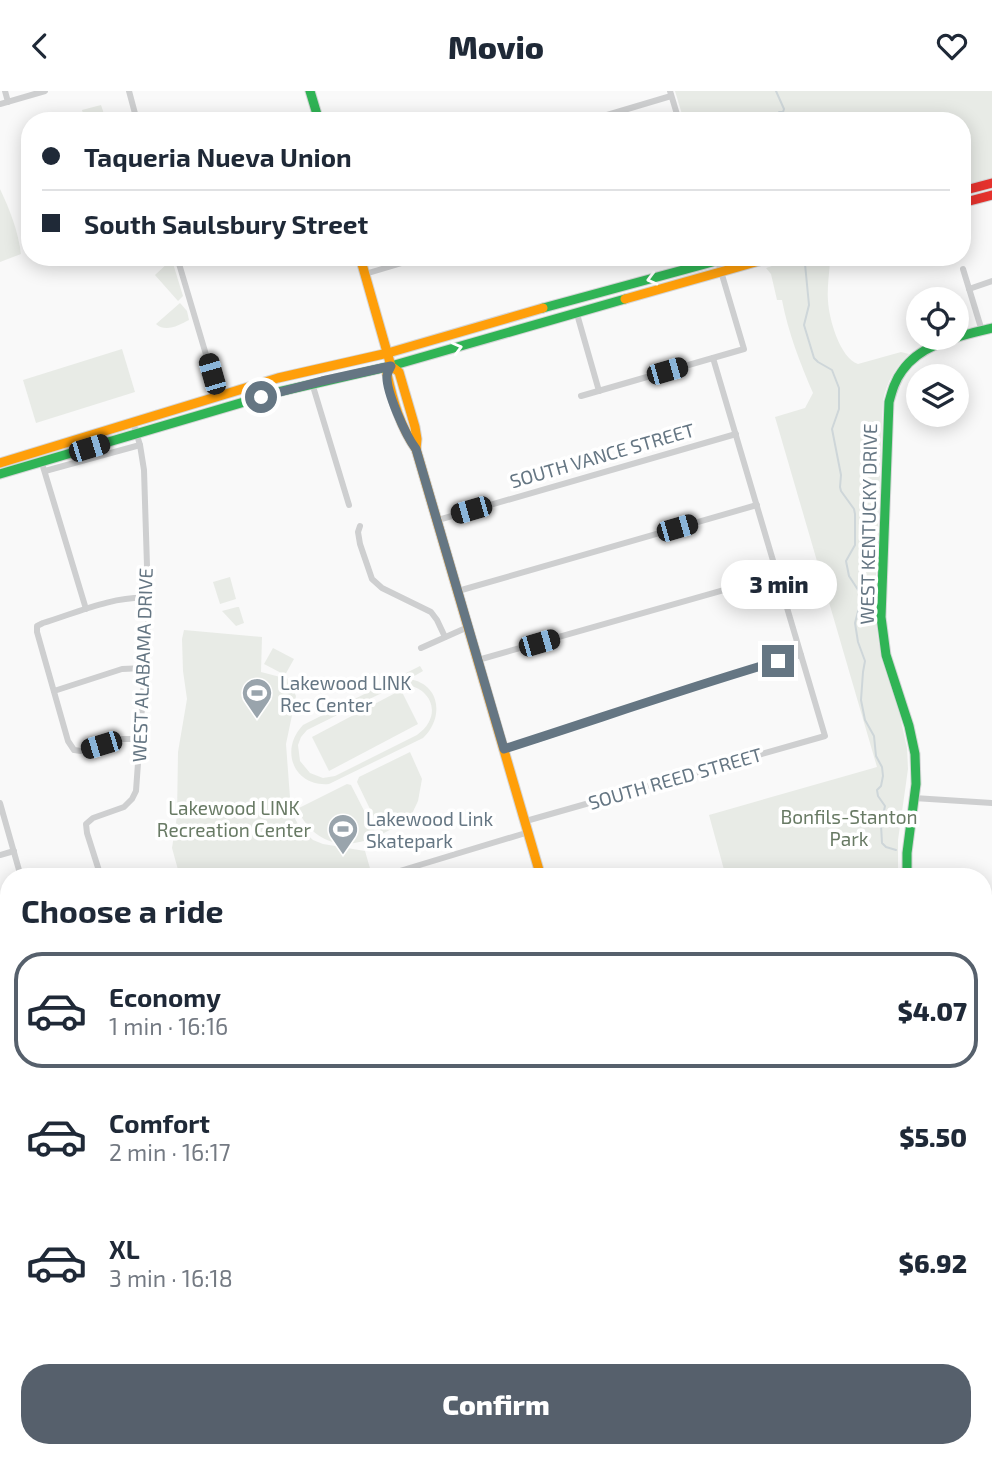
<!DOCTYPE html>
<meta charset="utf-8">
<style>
:root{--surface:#fff;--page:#f6f6f7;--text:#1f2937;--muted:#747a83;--line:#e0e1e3;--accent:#56606c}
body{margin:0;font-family:"Exo 2",sans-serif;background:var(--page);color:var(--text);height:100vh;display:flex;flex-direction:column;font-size:26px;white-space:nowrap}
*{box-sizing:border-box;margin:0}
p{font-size:23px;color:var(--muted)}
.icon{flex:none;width:38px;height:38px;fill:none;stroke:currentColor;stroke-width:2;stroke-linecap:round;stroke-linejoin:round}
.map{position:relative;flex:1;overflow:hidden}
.drawer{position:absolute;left:0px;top:777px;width:992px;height:590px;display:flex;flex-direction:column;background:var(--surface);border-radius:28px 28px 0 0;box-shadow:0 4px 18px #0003}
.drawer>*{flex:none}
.guide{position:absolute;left:21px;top:21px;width:950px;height:154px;border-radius:28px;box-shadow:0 4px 18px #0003;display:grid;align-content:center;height:154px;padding:0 21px;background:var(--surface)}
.tools{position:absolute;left:906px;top:196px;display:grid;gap:14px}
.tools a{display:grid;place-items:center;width:63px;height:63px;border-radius:50%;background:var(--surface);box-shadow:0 4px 18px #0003;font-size:35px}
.end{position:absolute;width:32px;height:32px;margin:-16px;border:9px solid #657683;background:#fff;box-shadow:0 0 0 4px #fff}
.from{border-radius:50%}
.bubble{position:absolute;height:49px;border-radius:24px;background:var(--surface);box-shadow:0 4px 18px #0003;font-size:23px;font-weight:800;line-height:49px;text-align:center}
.car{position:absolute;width:21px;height:42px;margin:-21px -10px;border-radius:9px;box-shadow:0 0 5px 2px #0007;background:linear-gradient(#222 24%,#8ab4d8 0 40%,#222 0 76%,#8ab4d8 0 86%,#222 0)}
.guide b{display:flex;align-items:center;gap:24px;height:66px;font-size:26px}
.guide b+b{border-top:2px solid var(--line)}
.guide i{width:18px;height:18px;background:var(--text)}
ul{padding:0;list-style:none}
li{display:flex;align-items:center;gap:21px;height:116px;margin:0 14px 10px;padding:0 7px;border:4px solid transparent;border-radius:28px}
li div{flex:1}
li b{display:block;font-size:26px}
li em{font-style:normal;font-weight:800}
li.active{border-color:var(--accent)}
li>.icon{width:63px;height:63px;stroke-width:1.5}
h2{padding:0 21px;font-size:32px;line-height:84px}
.primary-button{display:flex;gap:14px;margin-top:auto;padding:14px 21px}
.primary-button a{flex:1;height:80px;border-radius:28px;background:var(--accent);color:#fff;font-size:28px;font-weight:800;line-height:80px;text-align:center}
header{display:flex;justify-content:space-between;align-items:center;height:91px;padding:0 21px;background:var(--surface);font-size:32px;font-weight:800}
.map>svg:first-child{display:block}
</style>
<header><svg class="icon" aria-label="back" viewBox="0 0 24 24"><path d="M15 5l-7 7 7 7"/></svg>Movio<svg class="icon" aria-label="heart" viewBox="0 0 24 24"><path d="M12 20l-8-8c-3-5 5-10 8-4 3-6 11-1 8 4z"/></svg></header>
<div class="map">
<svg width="992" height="1366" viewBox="0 0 992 1366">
<rect width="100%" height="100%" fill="#f9f9f9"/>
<g fill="#e8ebe6" fill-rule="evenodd">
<polygon points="675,0 992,0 992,88 963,97 962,30 684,30"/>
<polygon points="101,14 104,23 85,28 82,19"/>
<path d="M0,98C10,119 18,140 21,163L0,171Z"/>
<polygon points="168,166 171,166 183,205 178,210 155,184 170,170"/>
<path d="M799,166H828L830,171C829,184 827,198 828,210C829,228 840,267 858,273L901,261L909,263C895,277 887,290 883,310L875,511L877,541L881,567L900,625L907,657L908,678L898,749V786H726L709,724L877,676L775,326L805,317L813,302C800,272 788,241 782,209H777L771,183L766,177Z"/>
<path d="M180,212L187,220L189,229C179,234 166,242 156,233Z"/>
<polygon points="122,258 135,301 36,332 23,289"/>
<polygon points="230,486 236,508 220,513 213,491"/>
<polygon points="237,516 239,516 244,532 236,535 222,520"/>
<polygon points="184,539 262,546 261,581 288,588 296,605 286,653 291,720 300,737 313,749 323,753 365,760 371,781 354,786 180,786 172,757 177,725 178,661 187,608 183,580 182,548"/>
<polygon points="273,557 294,568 285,584 264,573"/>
<path d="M420,575L423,580L409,588C441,593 444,627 423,647L329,693C294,696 279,659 303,634ZM400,593C432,594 444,625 417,644L335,685L323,687L310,682L300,670L298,654L301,646L307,639Z"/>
<polygon points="401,599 418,633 329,680 312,646"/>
<polygon points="410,661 422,688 418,710 409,729 382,743 357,691 359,686"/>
<path d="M347,693L351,694L377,745C342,761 314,752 297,718Z"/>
<polygon points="992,1193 992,1257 984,1259 984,1195"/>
<polygon points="9,1211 9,1358 65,1358 68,1366 0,1366 0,1213"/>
<polygon points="110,1358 158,1358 165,1366 83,1366"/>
</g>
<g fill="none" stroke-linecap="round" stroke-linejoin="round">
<g stroke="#ced6d9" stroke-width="2">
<polyline points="776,0 784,18 783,21 779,21 777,24 779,30"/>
<polyline points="805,173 809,214 804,234 814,267 818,271 832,279 839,297 839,318 832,338 841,384 840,396 841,400 854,418 855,423 855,454 846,470 849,485 862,505 855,532 858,551 865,570 863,581 861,609 865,629 874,645 876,665 882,676 883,685 881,695 877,699 878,705 885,715 881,734 882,752 886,756 896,759"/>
<polyline points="916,778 920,786"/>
<polyline points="221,781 234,786"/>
<polyline points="984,937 992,954"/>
</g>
<g stroke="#d5d6d7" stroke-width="11">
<g id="fast">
<polyline points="310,0 319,30"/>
<polyline points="543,217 731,166"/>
<polyline points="0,383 278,301 391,275 625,208"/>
<path d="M907,786V762L916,693L915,663L909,635L886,564L881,526L889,311C892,300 895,289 902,280C921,252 961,245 992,237"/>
<polyline points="984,827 992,825"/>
<polyline points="713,1358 716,1366"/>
</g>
</g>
<g stroke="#d5d6d7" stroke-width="11">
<g id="slow">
<polyline points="360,166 391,275 399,281 415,336 417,348 416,358"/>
<polyline points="625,208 773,166"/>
<path d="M391,275L387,283C393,310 400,335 416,358L541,786"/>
<polyline points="0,372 278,287 388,262 543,217"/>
<polyline points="0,1114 9,1112"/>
</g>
</g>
<g stroke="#d5d6d7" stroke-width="11">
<g id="jam">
<polyline points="962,100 992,92"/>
<polyline points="962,112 992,104"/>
</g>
</g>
<g stroke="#cecfd0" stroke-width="6">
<polyline points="5,0 8,11"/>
<polyline points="129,0 137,30"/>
<polyline points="670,0 679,30"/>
<polyline points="0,13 45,0"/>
<polyline points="587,30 671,5"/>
<polyline points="177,166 218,304"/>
<polyline points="963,178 982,240"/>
<polyline points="365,183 422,166"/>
<polyline points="969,198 992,190"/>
<polyline points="577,223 599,300"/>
<polyline points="312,292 349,414"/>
<polyline points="581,305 744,258 717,167"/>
<polyline points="41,369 86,518"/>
<polyline points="45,380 140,354"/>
<polyline points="438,429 736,343"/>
<polyline points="360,435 358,441 360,453 372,488 382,497 431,521 437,529 445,546"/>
<polyline points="458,500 757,414"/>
<polyline points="421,557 468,536"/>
<polyline points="478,569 777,484"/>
<polyline points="54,600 122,578 145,577"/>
<path d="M141,648H121L81,660L74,659L68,650L37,541V535L43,532C76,522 112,505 148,507"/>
<polyline points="504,658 545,646 697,594 801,564"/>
<polyline points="914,707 992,712"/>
<polyline points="0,712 21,786"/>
<polyline points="526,730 825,645 713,267"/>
<polyline points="0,764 14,760"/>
<polyline points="101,786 87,742 86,733 93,727 124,716 132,708 136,700 148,532 148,507 144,379 140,354 133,331"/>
<polyline points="380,786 529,741"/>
<polyline points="0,835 9,832"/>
<polyline points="0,904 9,901"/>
<polyline points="984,1059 992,1112"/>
<polyline points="984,1142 992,1140"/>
<polyline points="0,1207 9,1204"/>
<polyline points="164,1358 167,1366"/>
<polyline points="431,1358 433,1366"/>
<polyline points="634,1358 636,1366"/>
<polyline points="237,1366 237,1358"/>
<polyline points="398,1366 425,1358"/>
</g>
<use href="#fast" stroke="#30b455" stroke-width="9"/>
<use href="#slow" stroke="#ff9f0a" stroke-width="9"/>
<use href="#jam" stroke="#e5322d" stroke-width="9"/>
</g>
<defs><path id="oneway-chevron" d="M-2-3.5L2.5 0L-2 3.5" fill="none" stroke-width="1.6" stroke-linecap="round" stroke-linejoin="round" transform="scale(1.75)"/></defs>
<g stroke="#fff">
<use href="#oneway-chevron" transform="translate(652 188) rotate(165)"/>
<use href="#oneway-chevron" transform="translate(457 257) rotate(-15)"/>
</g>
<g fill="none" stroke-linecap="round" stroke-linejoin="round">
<path stroke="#657683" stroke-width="9" d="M261,306L322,290L391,275C390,277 387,282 387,285C386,301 406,345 416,358L504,658C595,629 686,597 778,570"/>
</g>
<defs>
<g id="stadium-pin" transform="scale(1.575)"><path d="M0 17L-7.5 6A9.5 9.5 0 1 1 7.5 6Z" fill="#99a4ac" stroke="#fff"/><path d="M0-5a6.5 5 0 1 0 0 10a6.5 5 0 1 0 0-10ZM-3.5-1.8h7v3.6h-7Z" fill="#fff"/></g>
</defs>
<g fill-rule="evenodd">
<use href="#stadium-pin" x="257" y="602"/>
<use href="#stadium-pin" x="343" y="738"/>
</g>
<g text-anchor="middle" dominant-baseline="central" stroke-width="7" stroke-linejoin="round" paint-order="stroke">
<g font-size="19" fill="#657683" stroke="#fff">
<text transform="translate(602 364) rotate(-16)">SOUTH VANCE STREET</text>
<text transform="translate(868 433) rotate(-89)">WEST KENTUCKY DRIVE</text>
<text transform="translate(142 574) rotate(-88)">WEST ALABAMA DRIVE</text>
<text transform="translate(675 687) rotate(-16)">SOUTH REED STREET</text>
</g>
<g font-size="19" fill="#657683" stroke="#fff" text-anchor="start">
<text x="280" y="591">Lakewood LINK<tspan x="280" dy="22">Rec Center</tspan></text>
<text x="366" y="727">Lakewood Link<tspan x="366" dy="22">Skatepark</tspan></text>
</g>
<g font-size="19" fill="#687a64" stroke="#fff">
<text x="234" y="716">Lakewood LINK<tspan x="234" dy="22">Recreation Center</tspan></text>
<text x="849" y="725">Bonfils-Stanton<tspan x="849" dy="22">Park</tspan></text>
</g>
</g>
</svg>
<div class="tools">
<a><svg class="icon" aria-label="locate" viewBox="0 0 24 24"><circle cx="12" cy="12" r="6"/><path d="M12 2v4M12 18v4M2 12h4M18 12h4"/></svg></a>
<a><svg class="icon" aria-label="layers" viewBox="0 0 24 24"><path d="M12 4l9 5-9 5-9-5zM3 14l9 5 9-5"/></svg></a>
</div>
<i class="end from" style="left:261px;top:306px"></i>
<i class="end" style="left:778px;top:570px"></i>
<div class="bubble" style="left:721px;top:469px;width:116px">3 min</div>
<i class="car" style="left:667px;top:280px;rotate:74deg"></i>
<i class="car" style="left:212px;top:283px;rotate:344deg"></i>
<i class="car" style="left:89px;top:357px;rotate:73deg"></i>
<i class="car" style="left:471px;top:419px;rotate:254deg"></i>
<i class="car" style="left:677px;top:437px;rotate:74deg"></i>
<i class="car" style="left:539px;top:552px;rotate:74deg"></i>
<i class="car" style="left:101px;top:654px;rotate:253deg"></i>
<div class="guide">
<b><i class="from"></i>Taqueria Nueva Union</b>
<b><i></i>South Saulsbury Street</b>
</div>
<section class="drawer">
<h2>Choose a ride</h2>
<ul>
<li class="active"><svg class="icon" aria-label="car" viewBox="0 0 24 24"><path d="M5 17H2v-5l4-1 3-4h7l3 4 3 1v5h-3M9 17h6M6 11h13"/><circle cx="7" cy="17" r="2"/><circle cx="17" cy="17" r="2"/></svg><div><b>Economy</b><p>1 min · 16:16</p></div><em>$4.07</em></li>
<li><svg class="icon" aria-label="car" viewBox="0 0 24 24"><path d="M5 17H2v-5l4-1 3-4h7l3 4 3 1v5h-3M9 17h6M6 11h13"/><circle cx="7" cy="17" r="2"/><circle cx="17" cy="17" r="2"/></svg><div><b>Comfort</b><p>2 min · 16:17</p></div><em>$5.50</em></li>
<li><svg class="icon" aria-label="car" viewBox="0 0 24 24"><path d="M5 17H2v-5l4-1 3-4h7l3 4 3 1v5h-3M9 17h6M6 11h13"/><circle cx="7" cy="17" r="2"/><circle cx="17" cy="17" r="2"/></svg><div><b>XL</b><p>3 min · 16:18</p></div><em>$6.92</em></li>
</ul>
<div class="primary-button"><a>Confirm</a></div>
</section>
</div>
